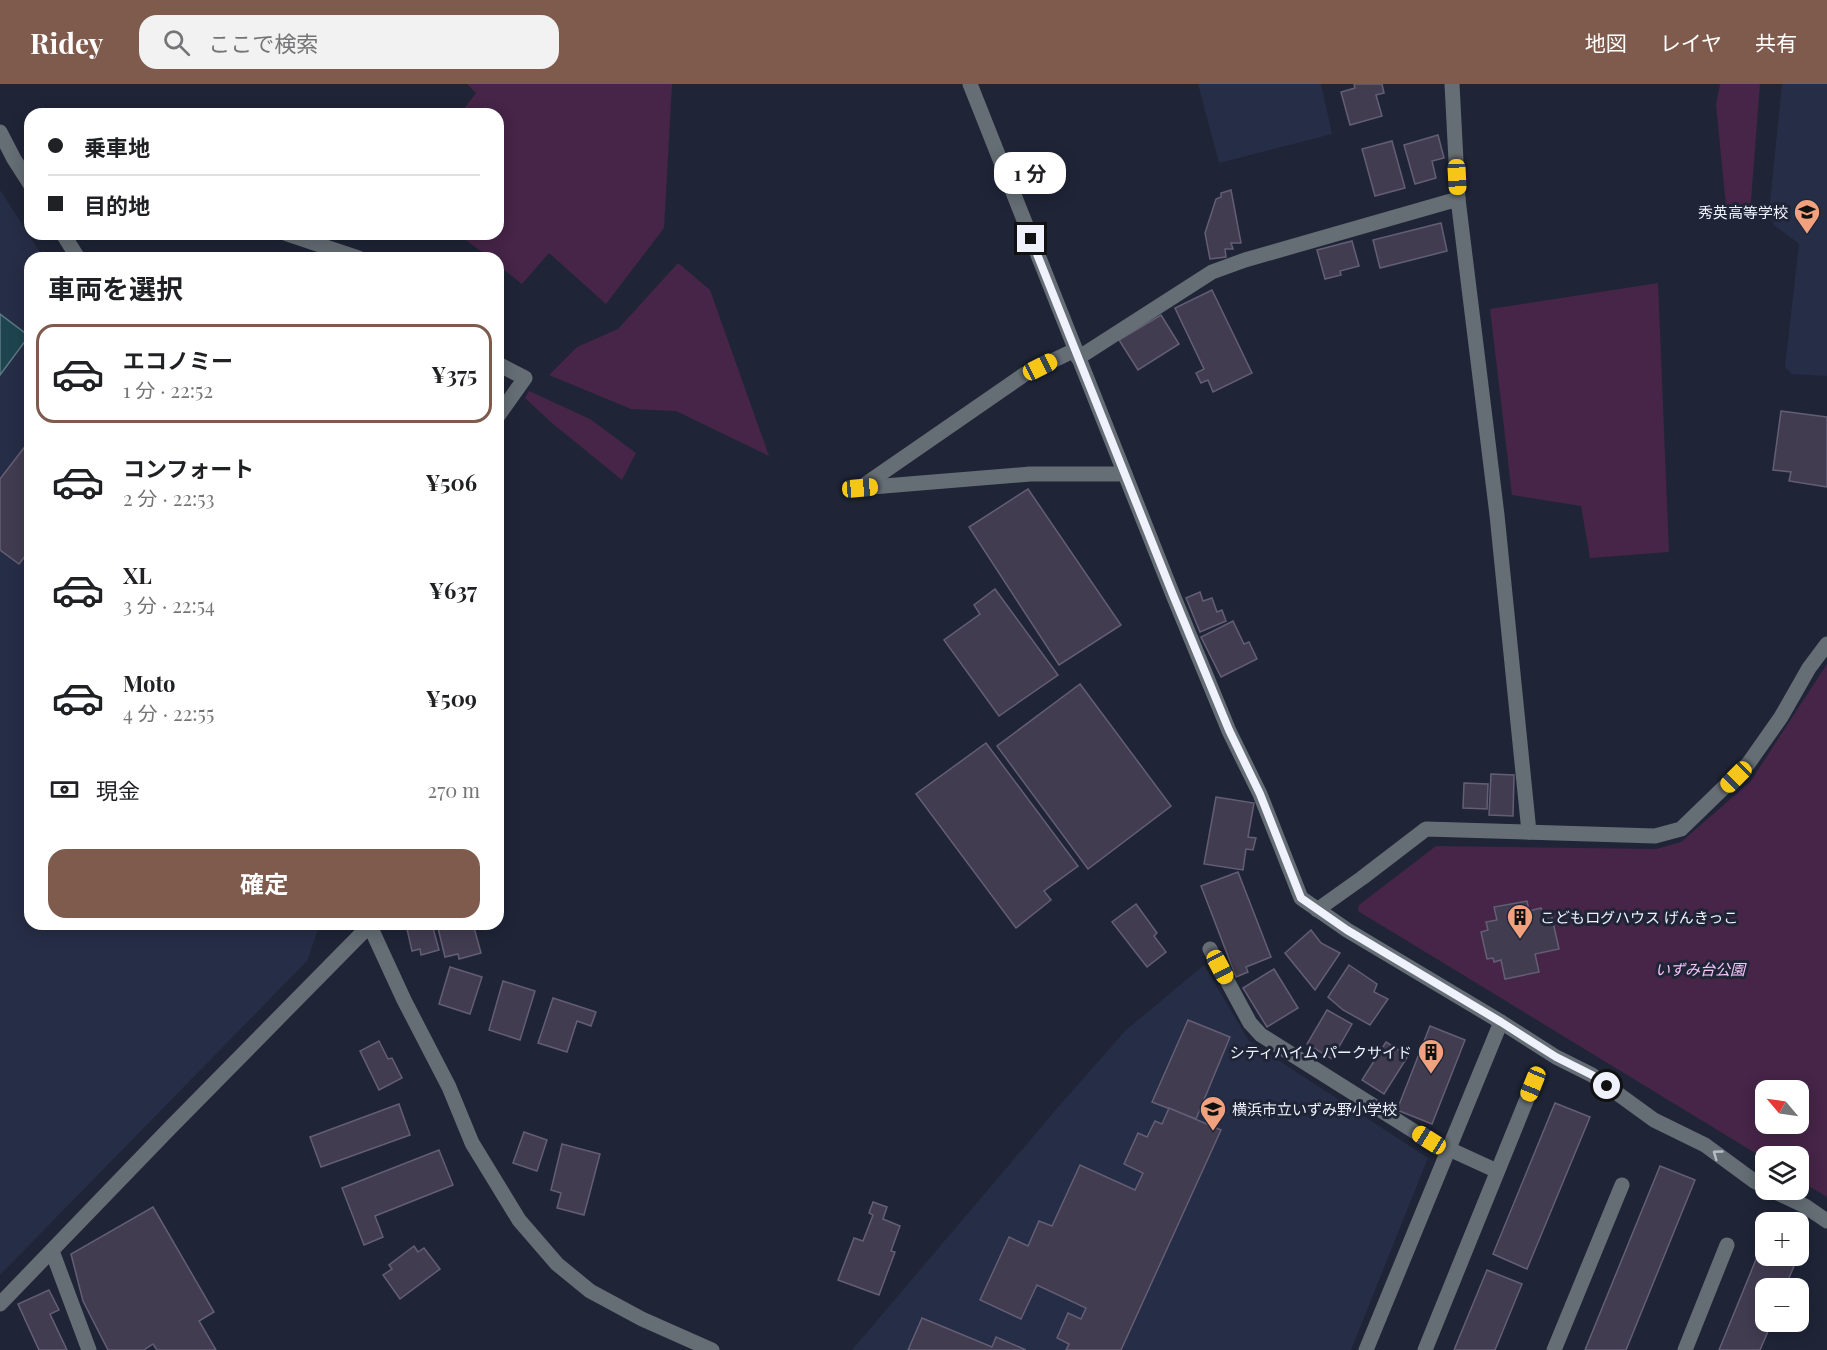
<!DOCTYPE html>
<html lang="ja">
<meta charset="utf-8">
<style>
:root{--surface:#fff;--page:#f2f2f2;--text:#202124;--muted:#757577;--line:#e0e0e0;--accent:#7e5b4c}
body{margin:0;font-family:"Playfair Display","Noto Sans JP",serif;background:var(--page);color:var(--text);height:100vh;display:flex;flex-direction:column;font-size:22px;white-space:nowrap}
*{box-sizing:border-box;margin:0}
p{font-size:20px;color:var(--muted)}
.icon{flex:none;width:33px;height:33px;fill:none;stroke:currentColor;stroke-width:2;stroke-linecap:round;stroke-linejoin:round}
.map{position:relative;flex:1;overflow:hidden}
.details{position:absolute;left:24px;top:168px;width:480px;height:678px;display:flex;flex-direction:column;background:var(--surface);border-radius:18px;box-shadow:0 3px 15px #0003}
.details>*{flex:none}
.guide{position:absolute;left:24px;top:24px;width:480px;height:132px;border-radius:18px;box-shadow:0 3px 15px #0003;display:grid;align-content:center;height:132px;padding:0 24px;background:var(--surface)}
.needle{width:39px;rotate:299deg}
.controls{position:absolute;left:1755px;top:996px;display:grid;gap:12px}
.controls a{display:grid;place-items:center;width:54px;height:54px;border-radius:12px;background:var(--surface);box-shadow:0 3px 15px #0003;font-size:30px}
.end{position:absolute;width:27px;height:27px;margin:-14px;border:8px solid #eff2fd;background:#111;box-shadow:0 0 0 3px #111}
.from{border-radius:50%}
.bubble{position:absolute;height:42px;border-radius:18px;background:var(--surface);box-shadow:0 3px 15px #0003;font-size:20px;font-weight:700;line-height:42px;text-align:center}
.car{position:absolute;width:18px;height:36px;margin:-18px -9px;border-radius:8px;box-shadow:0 0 4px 2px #0007;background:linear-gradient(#f5c518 24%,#345 0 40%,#f5c518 0 76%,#345 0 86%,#f5c518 0)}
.guide b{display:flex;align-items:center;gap:21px;height:57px;font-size:22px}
.guide b+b{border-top:2px solid var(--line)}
.guide i{width:15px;height:15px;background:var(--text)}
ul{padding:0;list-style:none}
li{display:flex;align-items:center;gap:18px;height:99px;margin:0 12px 9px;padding:0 12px;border:3px solid transparent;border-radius:18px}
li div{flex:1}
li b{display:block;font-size:22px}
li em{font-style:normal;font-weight:700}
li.active{border-color:var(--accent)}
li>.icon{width:54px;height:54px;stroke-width:1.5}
h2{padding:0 24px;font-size:27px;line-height:72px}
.pay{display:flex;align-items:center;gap:15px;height:66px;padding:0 24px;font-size:22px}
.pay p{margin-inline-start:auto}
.primary-button{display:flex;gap:12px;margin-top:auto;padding:12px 24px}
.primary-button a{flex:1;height:69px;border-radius:18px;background:var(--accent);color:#fff;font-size:24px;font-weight:700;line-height:69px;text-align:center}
header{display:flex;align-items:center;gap:36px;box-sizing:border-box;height:84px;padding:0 30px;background:var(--accent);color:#fff}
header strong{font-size:28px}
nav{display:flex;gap:33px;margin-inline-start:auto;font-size:21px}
.search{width:420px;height:54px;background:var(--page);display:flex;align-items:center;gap:15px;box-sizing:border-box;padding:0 21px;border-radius:18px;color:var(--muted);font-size:22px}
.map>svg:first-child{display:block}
</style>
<header>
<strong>Ridey</strong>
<div class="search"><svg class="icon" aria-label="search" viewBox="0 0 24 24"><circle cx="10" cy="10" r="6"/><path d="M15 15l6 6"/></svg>ここで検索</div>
<nav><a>地図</a><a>レイヤ</a><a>共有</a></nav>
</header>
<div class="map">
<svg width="1827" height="1266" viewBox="0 0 1827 1266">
<rect width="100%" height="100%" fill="#1f2537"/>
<g fill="#262d46">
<polygon points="1198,0 1321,0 1332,50 1219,79"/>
<polygon points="1782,0 1827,0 1827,292 1792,290 1785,283 1799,160 1774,141 1769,128"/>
<polygon points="0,106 44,174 30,174 30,840 320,840 307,877 0,1191"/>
<polygon points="1204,881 1249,957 1428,1074 1351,1266 852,1266 1059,1022 1126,946"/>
</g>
<g fill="#462548" fill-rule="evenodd">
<polygon points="467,0 672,0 664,144 606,220 549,169 522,200 498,181 498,174 490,174 463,154 465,150 498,150 498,30 460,30 476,9"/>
<polygon points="1720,0 1760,0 1750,130 1723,127 1726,122 1716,21"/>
<polygon points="678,179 710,206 769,372 676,327 631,325 549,291 577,263 618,245"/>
<polygon points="1658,199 1669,468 1590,474 1581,422 1512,411 1490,225"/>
<polygon points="529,307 590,335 636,369 622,396 552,339 525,314"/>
<path d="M1827,580V1113L1799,1096L1798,1072H1766L1765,1075L1358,827L1359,821L1436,762L1656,765L1681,758L1750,698ZM1766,1006H1798V1040H1766Z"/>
</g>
<polygon fill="#1e454f" stroke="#5d7983" stroke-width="1.5" points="0,230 29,252 0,291"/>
<g fill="#423c51" stroke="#645e75" stroke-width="1.5">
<polygon points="1354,0 1382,0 1384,9 1376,11 1382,32 1350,41 1341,8 1355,4"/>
<polygon points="1438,51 1444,74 1432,77 1436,94 1415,100 1404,61"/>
<polygon points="1392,57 1405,104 1375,112 1362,65"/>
<polygon points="1231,106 1241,159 1231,159 1233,165 1225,165 1226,173 1210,175 1205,149 1216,115 1221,113 1221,109"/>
<polygon points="1441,139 1447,167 1380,184 1373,156"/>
<polygon points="1352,157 1359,182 1340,187 1341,191 1325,195 1317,166"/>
<polygon points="1212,206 1252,289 1213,308 1208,296 1201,299 1196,289 1204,285 1175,224"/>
<polygon points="1161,231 1179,260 1138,286 1119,256"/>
<polygon points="1781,327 1827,333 1827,403 1789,397 1791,388 1773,386"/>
<polygon points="30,356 30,466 19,480 0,466 0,395"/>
<polygon points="1028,405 1121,541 1059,581 969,443"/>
<polygon points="995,505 1058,591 999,632 944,556 980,530 974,521"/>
<polygon points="1200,508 1203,517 1212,514 1217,528 1222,526 1226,537 1200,548 1186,514"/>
<polygon points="1233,537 1244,560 1249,558 1257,575 1221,593 1201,553"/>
<polygon points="1080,600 1171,722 1088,785 997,662"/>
<polygon points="986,659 1078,782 1044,807 1051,816 1016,844 916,710"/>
<polygon points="1491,690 1514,691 1513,732 1489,731"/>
<polygon points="1464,699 1488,700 1487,725 1463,724"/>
<polygon points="1216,713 1254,719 1248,753 1256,754 1253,766 1246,765 1243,786 1204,780"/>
<polygon points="1238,788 1271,873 1246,883 1248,888 1236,893 1201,802"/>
<polygon points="1527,817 1529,827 1541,824 1543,831 1551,829 1559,865 1535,870 1539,888 1505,895 1501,876 1494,878 1493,874 1487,875 1481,848 1488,846 1486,838 1497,836 1494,823"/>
<polygon points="1136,820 1157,849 1154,852 1166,868 1147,883 1112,838"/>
<polygon points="410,840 432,840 439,866 421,871 420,865 412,867 407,845 411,844"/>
<polygon points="437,840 473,840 481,869 459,875 458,870 445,873"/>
<polygon points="1311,846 1321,859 1340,869 1315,906 1285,869"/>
<polygon points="1349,881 1377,900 1374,908 1388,915 1370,941 1343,926 1328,913"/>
<polygon points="450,883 482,893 470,930 439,920"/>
<polygon points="1274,885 1298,924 1267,943 1243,904"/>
<polygon points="503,897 535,907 520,956 489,946"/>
<polygon points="553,914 596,928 591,942 577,937 567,968 538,959"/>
<polygon points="1327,926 1352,940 1332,975 1307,960"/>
<polygon points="1188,936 1230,953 1196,1035 1152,1018"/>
<polygon points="1430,942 1465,956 1432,1040 1397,1026"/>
<polygon points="379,957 388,975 392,974 402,994 379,1006 360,967"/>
<polygon points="1386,958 1408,972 1384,1010 1362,996"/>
<polygon points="1555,1019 1590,1033 1527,1185 1493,1170"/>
<polygon points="399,1020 410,1051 321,1083 310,1053"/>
<polygon points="1169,1024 1221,1046 1121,1266 1066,1266 1069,1260 1057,1254 1068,1229 1081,1235 1086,1224 1037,1201 1021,1235 980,1216 1009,1153 1028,1162 1039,1137 1052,1142 1080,1081 1135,1106 1143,1089 1124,1080 1138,1049 1147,1053 1155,1037 1162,1040"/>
<polygon points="524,1048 547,1056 537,1087 513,1079"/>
<polygon points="562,1060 600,1070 584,1131 557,1124 561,1109 551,1106"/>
<polygon points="439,1066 453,1101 375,1132 383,1153 364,1161 342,1104"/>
<polygon points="1660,1082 1695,1096 1626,1266 1585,1266"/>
<polygon points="873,1118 887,1123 883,1135 900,1142 891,1167 895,1168 879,1211 838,1196 854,1154 863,1157 873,1131 869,1129"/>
<polygon points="153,1123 214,1228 199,1237 216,1266 157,1266 153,1260 144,1266 108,1266 83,1217 71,1170"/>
<polygon points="1766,1151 1766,1172 1798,1172 1785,1204 1766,1204 1766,1238 1772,1238 1760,1266 1719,1266"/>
<polygon points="414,1162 418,1168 424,1164 440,1185 400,1215 383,1191 392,1185 389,1181"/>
<polygon points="1487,1186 1522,1200 1495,1266 1454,1266"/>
<polygon points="49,1206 59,1226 50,1230 67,1266 39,1266 18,1220"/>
<polygon points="922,1234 992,1263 996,1253 1026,1266 908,1266"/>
</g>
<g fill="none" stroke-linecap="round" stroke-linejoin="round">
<g stroke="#656e75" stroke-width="15">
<polyline points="970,0 1173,511 1229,647 1260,710 1301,814 1347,846 1501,938 1556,973 1592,991 1654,1036 1705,1061 1754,1097 1766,1103"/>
<polyline points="1452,0 1458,115 1497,431 1529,748"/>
<polyline points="0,48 14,75 30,100"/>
<polyline points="63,150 78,174"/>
<polyline points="287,150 359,174"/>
<polyline points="1078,274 1212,188 1245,176 1458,115"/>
<polyline points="498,280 525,294 498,332"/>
<polyline points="860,404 1030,390 1125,390"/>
<polyline points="860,404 1025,290 1075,266"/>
<polyline points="1317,826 1362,794 1426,745 1655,752 1681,745 1748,680 1781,633 1809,584 1827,560"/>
<polyline points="369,840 404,916 449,1003 472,1059 519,1136 557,1180 590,1207 642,1235 712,1266"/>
<polyline points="1210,865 1250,939 1261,951 1447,1068"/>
<polyline points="1449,1065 1497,1087"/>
<polyline points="1771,1106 1805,1122 1827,1137"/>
<polyline points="52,1167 89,1266"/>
<polyline points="0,1220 169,1045 369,842"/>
<polyline points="1366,1266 1501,938"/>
<polyline points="1425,1266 1533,1000"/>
<polyline points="1554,1266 1622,1101"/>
<polyline points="1685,1266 1727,1161"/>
</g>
</g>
<defs><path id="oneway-chevron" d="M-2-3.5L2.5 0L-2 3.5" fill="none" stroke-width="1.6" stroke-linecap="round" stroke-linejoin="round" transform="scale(1.5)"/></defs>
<use stroke="#b8bdc7" href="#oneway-chevron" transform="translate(1717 1070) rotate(-144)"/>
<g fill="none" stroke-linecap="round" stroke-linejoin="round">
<polyline stroke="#eff2fd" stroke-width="8" points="1031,155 1173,511 1229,646 1260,710 1301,814 1347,846 1501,938 1556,973 1592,991 1607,1002"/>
</g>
<defs>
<g id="school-pin" transform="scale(1.35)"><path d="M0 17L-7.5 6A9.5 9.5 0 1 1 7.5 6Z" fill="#f1a17d" stroke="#1f2537"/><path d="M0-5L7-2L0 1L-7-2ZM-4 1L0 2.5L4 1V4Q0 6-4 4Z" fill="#111"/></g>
<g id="building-pin" transform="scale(1.35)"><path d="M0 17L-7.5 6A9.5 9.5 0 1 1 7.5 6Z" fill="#f1a17d" stroke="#1f2537"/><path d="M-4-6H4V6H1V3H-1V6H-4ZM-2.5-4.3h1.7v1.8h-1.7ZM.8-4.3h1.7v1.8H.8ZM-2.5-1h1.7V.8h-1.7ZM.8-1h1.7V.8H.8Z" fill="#111"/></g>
</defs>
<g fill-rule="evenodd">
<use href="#school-pin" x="1807" y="128"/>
<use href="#building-pin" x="1520" y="833"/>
<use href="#building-pin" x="1431" y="968"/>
<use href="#school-pin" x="1213" y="1025"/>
</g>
<g text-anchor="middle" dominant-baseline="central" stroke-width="6" stroke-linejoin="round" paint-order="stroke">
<g font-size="15" fill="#eff2fd" stroke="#1f2537" text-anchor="end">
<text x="1788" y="128">秀英高等学校</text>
<text x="1540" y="833" text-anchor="start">こどもログハウス げんきっこ</text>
<text x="1412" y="968">シティハイム パークサイド</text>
<text x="1232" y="1025" text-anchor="start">横浜市立いずみ野小学校</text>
</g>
<g font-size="15" font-style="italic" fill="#f8c7fc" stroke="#1f2537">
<text x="1700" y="885">いずみ台公園</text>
</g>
</g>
</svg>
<div class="controls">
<a><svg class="needle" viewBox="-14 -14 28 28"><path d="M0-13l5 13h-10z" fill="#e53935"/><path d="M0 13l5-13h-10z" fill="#757577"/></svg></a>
<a><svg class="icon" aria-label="layers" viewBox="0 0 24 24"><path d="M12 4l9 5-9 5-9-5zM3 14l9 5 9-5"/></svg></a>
<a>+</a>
<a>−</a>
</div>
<i class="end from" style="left:1607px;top:1002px"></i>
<i class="end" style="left:1031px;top:155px"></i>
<div class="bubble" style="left:994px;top:68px;width:72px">1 分</div>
<i class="car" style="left:1457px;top:93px;rotate:177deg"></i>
<i class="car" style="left:1040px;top:283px;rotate:63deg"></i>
<i class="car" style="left:860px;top:404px;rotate:85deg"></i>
<i class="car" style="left:1736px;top:693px;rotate:225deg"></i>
<i class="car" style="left:1220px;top:883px;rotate:152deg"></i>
<i class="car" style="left:1533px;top:1000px;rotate:202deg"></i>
<i class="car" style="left:1429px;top:1056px;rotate:302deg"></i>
<div class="guide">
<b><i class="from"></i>乗車地</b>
<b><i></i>目的地</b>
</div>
<section class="details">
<h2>車両を選択</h2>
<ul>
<li class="active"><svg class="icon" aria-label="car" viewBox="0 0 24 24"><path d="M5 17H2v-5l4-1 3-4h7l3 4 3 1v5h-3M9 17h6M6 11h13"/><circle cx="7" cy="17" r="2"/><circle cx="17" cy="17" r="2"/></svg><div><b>エコノミー</b><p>1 分 · 22:52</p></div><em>¥375</em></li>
<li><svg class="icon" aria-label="car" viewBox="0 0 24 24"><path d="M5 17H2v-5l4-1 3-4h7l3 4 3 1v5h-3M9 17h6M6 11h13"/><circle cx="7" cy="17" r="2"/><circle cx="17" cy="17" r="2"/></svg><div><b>コンフォート</b><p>2 分 · 22:53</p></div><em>¥506</em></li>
<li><svg class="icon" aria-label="car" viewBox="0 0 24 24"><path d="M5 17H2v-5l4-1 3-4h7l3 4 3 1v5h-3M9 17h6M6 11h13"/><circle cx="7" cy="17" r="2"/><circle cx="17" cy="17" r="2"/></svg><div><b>XL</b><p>3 分 · 22:54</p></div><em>¥637</em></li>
<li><svg class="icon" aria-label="car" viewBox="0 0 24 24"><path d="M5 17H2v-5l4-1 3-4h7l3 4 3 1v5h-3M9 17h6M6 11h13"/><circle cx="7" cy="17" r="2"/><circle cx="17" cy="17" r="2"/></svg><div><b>Moto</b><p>4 分 · 22:55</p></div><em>¥509</em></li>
</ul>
<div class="pay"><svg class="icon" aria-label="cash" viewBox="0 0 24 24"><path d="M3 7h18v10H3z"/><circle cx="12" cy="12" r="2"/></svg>現金<p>270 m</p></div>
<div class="primary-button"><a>確定</a></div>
</section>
</div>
